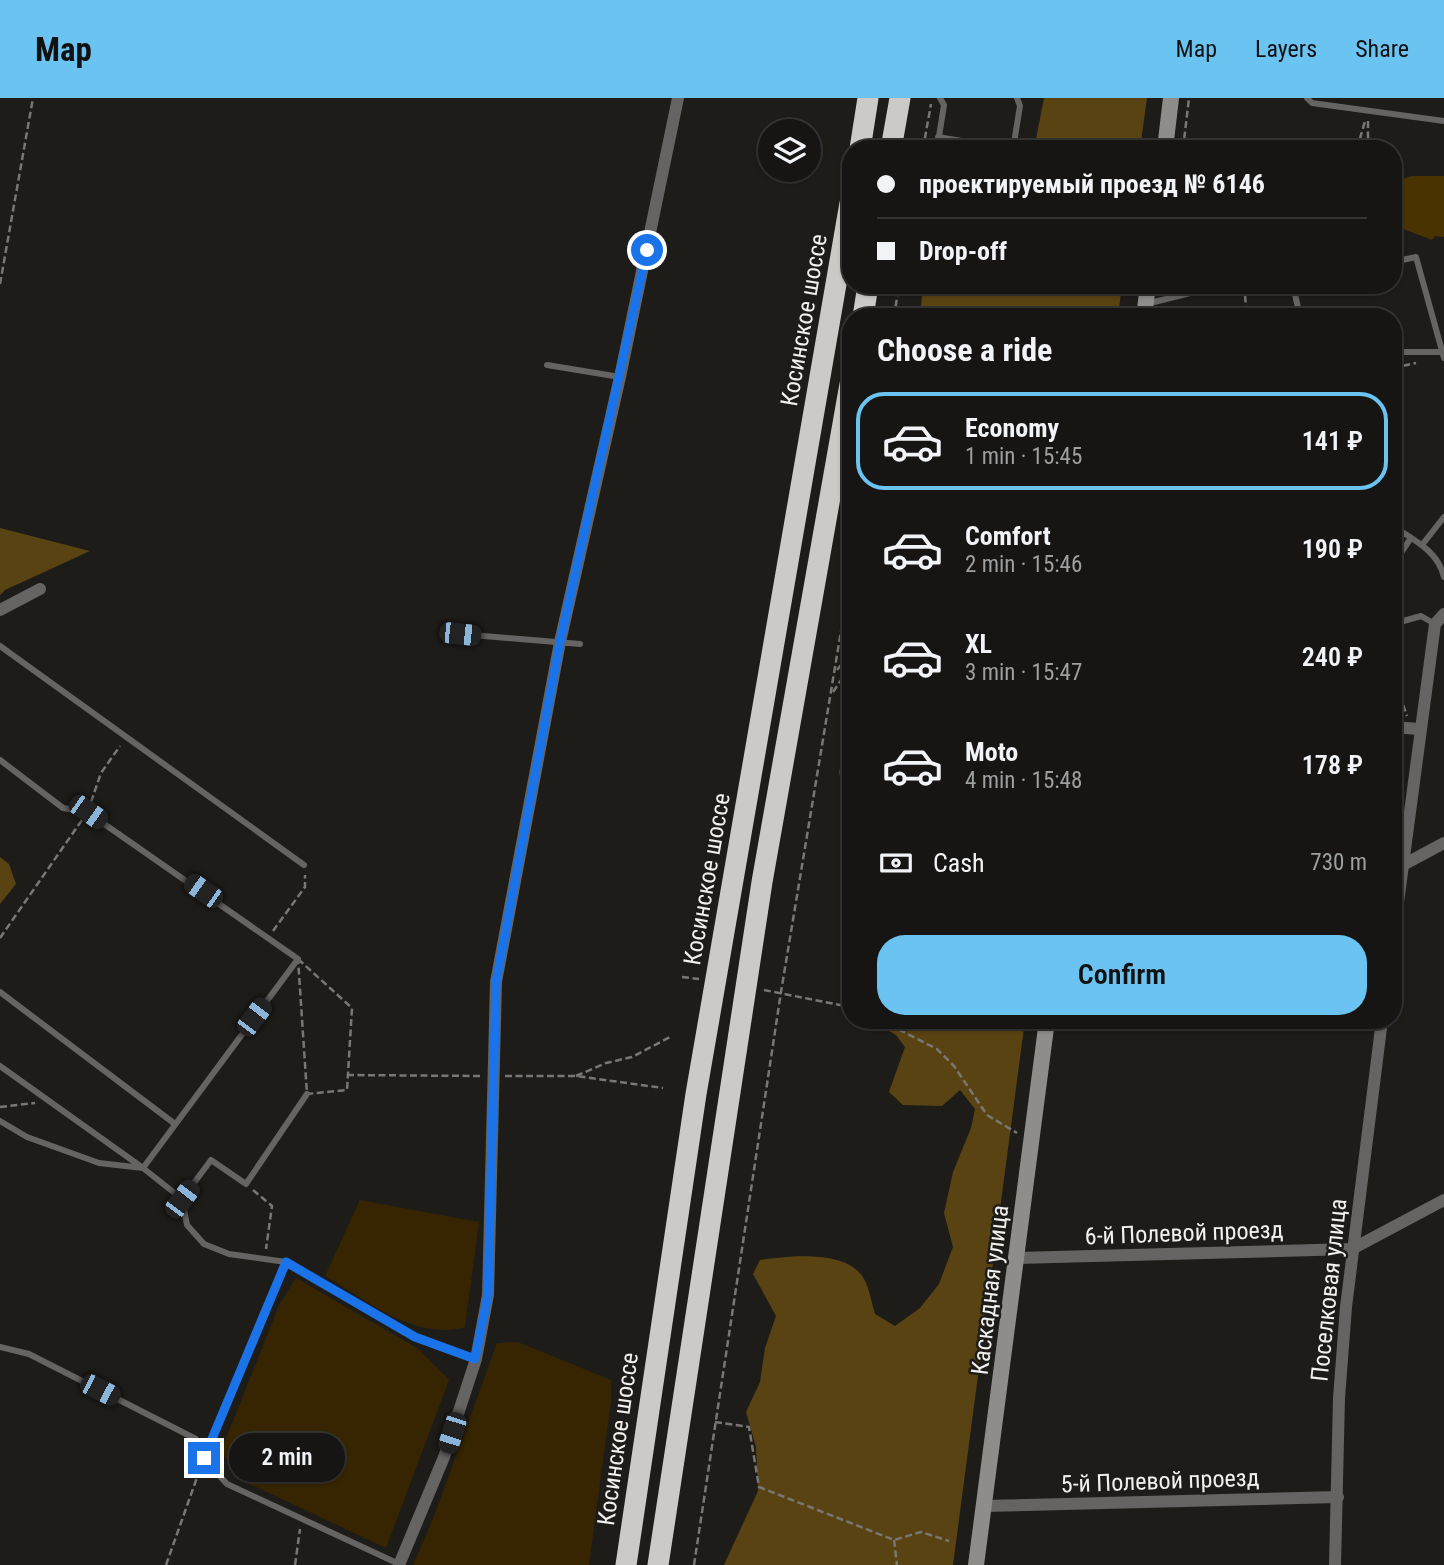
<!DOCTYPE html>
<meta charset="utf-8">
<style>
:root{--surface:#161513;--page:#1f1e1c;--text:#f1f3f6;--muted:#9e9fa0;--line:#353433;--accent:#6ac3f1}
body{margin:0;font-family:"Roboto Condensed",sans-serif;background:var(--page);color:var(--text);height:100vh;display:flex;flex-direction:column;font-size:26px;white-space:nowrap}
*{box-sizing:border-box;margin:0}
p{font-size:23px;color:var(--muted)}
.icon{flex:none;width:38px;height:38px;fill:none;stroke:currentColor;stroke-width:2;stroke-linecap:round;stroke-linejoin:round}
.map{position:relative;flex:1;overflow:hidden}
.panel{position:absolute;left:842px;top:210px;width:560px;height:721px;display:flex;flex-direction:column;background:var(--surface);border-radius:28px;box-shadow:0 2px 5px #0004,0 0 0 2px var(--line)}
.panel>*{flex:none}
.top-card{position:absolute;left:842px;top:42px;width:560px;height:154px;border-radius:28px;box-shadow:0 2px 5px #0004,0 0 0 2px var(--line);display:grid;align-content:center;height:154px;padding:0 35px;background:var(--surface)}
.controls{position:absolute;left:758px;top:21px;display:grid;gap:14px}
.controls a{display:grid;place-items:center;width:63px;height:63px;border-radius:50%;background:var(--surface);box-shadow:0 2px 5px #0004,0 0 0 2px var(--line);font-size:35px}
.end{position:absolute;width:32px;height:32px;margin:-16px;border:9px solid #1a73e8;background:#fff;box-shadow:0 0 0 4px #fff}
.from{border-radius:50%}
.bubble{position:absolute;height:49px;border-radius:24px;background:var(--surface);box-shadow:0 2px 5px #0004,0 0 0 2px var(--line);font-size:23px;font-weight:600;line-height:49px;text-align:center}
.car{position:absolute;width:21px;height:42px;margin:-21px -10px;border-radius:9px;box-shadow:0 0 5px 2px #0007;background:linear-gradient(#222 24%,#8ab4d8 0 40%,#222 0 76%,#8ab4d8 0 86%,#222 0)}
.top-card b{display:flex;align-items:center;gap:24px;height:66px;font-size:26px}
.top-card b+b{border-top:2px solid var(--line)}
.top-card i{width:18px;height:18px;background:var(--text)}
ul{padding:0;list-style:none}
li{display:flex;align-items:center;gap:21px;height:98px;margin:0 14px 10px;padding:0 21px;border:4px solid transparent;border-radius:28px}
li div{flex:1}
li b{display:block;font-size:26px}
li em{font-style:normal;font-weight:600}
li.active{border-color:var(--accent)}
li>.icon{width:63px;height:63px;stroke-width:1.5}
h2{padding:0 35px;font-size:32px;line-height:84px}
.pay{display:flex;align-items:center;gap:18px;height:77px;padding:0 35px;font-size:26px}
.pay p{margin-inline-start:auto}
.primary-button{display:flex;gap:14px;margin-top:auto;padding:14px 35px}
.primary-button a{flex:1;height:80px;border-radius:28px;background:var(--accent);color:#111;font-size:28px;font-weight:600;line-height:80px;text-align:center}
header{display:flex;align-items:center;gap:42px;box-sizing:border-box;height:98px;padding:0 35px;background:var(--accent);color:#111}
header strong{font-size:33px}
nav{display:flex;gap:38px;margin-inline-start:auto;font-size:24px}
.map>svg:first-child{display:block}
</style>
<header>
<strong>Map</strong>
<nav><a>Map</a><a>Layers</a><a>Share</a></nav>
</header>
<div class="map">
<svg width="1444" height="1467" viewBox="0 0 1444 1467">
<rect width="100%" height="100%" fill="#1e1c19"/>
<g fill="#362500">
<path d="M360,1102L479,1124L465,1229C416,1244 365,1201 325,1178Z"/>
<polygon points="296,1180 417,1250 449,1282 386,1450 241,1382 221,1353 280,1205"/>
<polygon points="518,1244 611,1282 611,1303 589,1467 413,1467 433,1421 497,1245"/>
</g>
<g fill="#5a4313">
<polygon points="1044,0 1147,0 1140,51 1034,51"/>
<polygon points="923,187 1122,187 1118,219 920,219"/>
<polygon points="0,430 90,453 5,492 0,497"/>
<polygon points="850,635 850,722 839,674"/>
<polygon points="0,759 9,766 16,786 0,806"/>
<path d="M870,922H1025L953,1467H724L758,1393L756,1349L746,1314L760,1284L765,1250L776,1218L753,1176L760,1162C789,1158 852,1150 866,1185C870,1194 872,1206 875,1216L895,1228L920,1210L939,1186L953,1149L944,1115L953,1074L971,1030L975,1011L960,992L942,1008L903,1007L889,994L905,949L896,937Z"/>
</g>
<polygon fill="#493300" points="1412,78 1444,78 1444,139 1435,138 1432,142 1393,127 1393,84"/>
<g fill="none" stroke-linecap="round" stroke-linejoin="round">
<g stroke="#787774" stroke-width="2.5" stroke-dasharray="7 3.5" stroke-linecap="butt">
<polyline points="1368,23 1368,51"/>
<polyline points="923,51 931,6"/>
<polyline points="1183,51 1189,0"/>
<polyline points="1357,51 1365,23"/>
<polyline points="0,186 33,0"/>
<polyline points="1244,187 1247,219"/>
<polyline points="1181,209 1185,219"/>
<polyline points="894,219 899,187"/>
<polyline points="1163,219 1164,211"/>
<polyline points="1393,270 1416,265"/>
<polyline points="837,572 850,556"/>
<polyline points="1393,577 1407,618"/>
<polyline points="833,594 850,569"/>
<polyline points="91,704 101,675 120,648"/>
<polyline points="273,833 305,789 305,777"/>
<polyline points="0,840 82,722"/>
<polygon points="298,861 352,910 347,992 307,996"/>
<polyline points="682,879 699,881"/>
<polyline points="764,892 850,909"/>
<polyline points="880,922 937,951 954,968 987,1017 1017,1035"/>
<polyline points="347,977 481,978"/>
<polyline points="505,978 576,978 663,990"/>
<polyline points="576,978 606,965 632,959 672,938"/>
<polyline points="0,1009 35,1005"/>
<polyline points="253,1092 272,1108 266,1151"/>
<polyline points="715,1324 749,1329 759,1389 894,1442 921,1434 949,1443"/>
<polyline points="894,1442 897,1467"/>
<polyline points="166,1467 200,1371"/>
<polyline points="295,1467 300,1431"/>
<polyline points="694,1467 781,894 850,479"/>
</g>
<g stroke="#656462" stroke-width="6">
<polyline points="1307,0 1312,5 1444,23"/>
<polyline points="938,39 1009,51"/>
<polyline points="937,51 944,7 940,0"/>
<polyline points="1013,51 1020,8 1017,0"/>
<polyline points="1393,164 1416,159 1444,260"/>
<polyline points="1293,187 1300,219"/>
<polyline points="1146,206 1222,187"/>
<polyline points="1393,254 1442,254"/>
<polyline points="547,267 620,279"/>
<path d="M1393,428C1414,442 1438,453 1444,479"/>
<polyline points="1422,447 1444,419"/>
<polyline points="1393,461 1396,462 1411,440"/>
<polyline points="1393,526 1421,518 1435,526"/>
<polyline points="460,536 580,546"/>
<polyline points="0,548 304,767"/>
<polyline points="0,662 63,710 87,714 298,861 143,1070 0,968"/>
<polyline points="0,894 175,1026"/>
<polyline points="0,1023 27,1039 99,1065 143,1070 182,1101 187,1127 204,1146 229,1156 286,1164 415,1239 475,1261"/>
<polyline points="182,1101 211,1062 246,1086 307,996"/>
<polyline points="286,1164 204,1361 227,1386 399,1466"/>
<polyline points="0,1249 29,1256 196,1341 204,1361"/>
</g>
<g stroke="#656462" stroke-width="12">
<polyline points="0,512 40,491"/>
<polyline points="1393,629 1419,631"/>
<polyline points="1403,767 1444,745"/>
<polyline points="1393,842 1435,526 1444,516"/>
<polyline points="1017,1160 1352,1151 1444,1102"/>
<polyline points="984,1408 1338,1399"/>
<polyline points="399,1467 444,1359 476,1261 488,1197 496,884 560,544 620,279 678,0"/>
<polyline points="1335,1467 1339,1300 1346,1209 1382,922"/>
</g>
<g stroke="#8e8d8a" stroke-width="16">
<polyline points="1165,51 1171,0"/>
<polyline points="1144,219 1148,187"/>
<polyline points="976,1467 1047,922"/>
</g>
<g stroke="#cccac6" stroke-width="21">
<polyline points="860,51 868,0"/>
<polyline points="891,51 900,0"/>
<polyline points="863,219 868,187"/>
<polyline points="626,1467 696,996 850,105"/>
<polyline points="658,1467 762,784 850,286"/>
</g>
</g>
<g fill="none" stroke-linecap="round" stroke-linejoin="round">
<polyline stroke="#1a73e8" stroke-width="9" points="204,1360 286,1164 415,1239 475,1261 488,1197 496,884 560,544 647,152"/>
</g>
<g text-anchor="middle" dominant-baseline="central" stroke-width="5" stroke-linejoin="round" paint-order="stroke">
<g font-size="24" fill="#f2f1ef" stroke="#1e1c19">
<text transform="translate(804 222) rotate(-80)">Косинское шоссе</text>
<text transform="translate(707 781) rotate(-80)">Косинское шоссе</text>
<text transform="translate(1184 1135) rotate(-2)">6-й Полевой проезд</text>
<text transform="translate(990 1192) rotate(-83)">Каскадная улица</text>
<text transform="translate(1329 1192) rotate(-84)">Поселковая улица</text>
<text transform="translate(618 1341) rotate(-82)">Косинское шоссе</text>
<text transform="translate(1160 1383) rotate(-2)">5-й Полевой проезд</text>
</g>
</g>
</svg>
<div class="controls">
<a><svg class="icon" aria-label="layers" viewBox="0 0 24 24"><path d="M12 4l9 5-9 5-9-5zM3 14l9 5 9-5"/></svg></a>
</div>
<i class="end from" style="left:647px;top:152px"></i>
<i class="end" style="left:204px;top:1360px"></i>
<div class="bubble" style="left:229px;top:1335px;width:116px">2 min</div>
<i class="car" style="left:460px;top:536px;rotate:96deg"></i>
<i class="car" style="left:88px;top:714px;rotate:125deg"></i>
<i class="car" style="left:203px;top:793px;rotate:305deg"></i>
<i class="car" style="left:254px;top:919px;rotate:37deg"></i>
<i class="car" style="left:182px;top:1101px;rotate:37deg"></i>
<i class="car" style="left:100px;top:1292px;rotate:117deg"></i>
<i class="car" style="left:452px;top:1335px;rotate:198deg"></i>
<div class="top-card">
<b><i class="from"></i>проектируемый проезд № 6146</b>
<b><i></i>Drop-off</b>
</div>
<section class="panel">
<h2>Choose a ride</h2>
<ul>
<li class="active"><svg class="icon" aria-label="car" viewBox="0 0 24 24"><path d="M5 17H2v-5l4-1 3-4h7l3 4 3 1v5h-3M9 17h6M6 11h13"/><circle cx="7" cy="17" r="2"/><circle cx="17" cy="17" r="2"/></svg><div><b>Economy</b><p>1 min · 15:45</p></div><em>141 ₽</em></li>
<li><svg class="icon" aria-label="car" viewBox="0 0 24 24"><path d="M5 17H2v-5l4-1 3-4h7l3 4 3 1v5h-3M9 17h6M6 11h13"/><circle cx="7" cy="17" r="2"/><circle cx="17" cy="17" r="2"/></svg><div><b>Comfort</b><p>2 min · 15:46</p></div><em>190 ₽</em></li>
<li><svg class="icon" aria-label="car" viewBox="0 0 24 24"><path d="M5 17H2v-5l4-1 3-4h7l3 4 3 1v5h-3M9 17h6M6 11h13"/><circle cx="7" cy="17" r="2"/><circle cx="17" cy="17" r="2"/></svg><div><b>XL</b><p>3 min · 15:47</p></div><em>240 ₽</em></li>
<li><svg class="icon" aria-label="car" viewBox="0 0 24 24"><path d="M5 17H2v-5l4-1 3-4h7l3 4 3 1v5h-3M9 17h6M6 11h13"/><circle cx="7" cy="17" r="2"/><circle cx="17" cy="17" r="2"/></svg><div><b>Moto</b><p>4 min · 15:48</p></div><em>178 ₽</em></li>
</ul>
<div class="pay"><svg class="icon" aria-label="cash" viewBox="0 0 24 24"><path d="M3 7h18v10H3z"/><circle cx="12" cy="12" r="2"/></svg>Cash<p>730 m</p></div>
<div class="primary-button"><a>Confirm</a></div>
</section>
</div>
